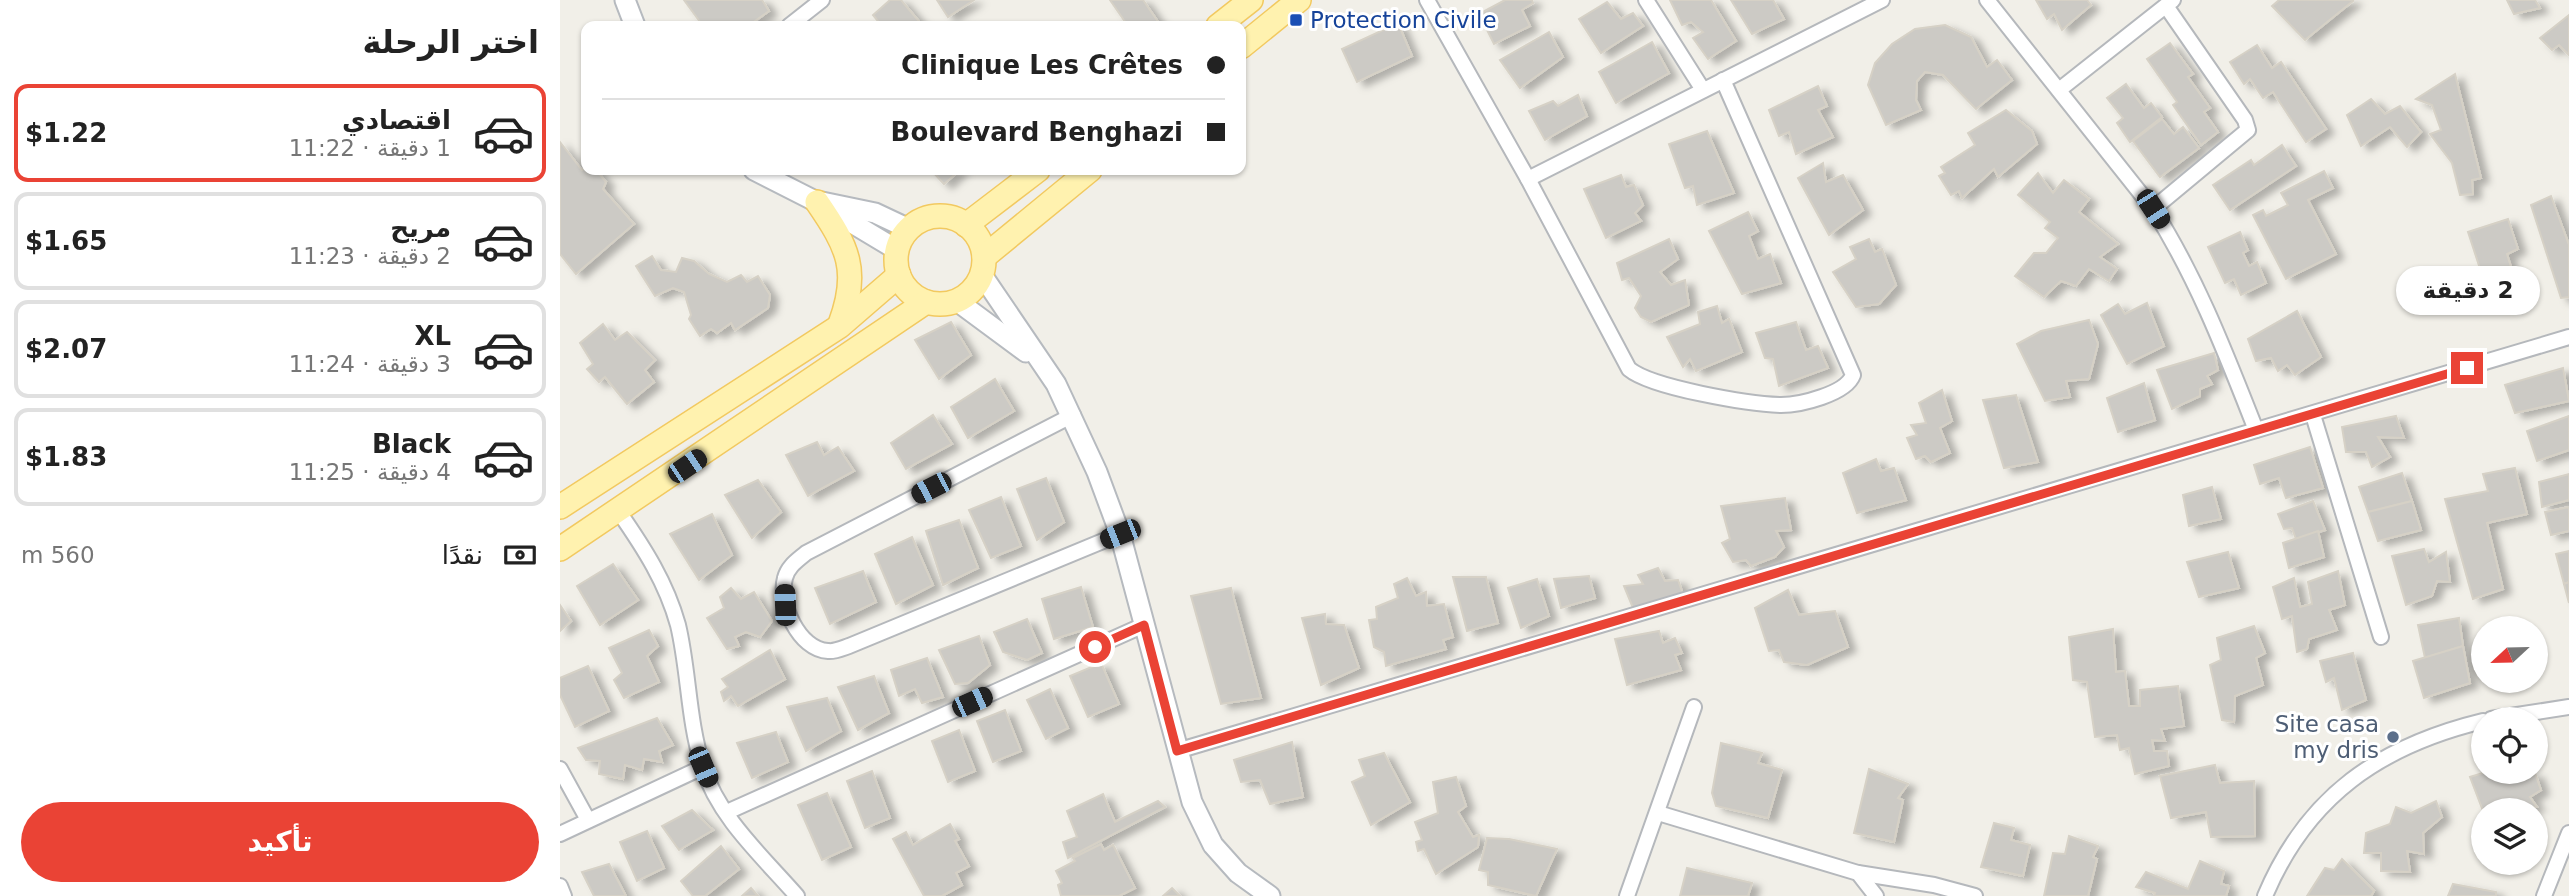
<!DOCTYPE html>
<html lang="ar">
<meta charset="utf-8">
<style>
:root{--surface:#fff;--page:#f6f6f6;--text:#222;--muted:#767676;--line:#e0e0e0;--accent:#ea4335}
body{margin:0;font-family:"DejaVu Sans",Cairo,sans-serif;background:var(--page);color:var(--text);direction:rtl;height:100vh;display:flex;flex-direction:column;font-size:26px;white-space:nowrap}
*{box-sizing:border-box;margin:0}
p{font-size:23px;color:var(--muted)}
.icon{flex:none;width:38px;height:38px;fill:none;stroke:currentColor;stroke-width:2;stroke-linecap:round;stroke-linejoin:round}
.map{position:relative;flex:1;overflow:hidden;direction:ltr}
.panel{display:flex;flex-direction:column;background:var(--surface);width:560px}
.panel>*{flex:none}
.hud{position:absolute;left:21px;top:21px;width:665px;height:154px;border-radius:14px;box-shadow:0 2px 5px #0004;direction:rtl;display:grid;align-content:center;height:154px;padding:0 21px;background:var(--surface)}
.needle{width:46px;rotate:248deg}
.tools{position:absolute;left:1911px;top:616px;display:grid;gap:14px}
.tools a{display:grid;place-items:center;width:77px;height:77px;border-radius:50%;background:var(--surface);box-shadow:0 2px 5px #0004;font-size:35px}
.end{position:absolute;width:32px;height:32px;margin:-16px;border:9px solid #ea4335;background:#fff;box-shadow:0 0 0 4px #fff}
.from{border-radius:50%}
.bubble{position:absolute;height:49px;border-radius:24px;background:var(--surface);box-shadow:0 2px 5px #0004;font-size:23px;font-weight:600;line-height:49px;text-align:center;direction:rtl}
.car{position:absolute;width:21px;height:42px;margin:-21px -10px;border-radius:9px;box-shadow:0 0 5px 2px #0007;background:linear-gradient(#222 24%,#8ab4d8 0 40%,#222 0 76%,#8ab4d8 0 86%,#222 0)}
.hud b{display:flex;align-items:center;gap:24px;height:66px;font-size:26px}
.hud b+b{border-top:2px solid var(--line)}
.hud i{width:18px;height:18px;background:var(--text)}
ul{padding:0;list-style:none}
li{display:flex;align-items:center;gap:21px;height:98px;margin:0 14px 10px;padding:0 7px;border:4px solid var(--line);border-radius:14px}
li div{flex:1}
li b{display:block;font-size:26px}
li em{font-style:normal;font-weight:600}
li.selected{border-color:var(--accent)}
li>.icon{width:63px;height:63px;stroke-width:1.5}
h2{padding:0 21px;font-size:32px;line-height:84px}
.pay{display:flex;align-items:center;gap:18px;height:77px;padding:0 21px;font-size:26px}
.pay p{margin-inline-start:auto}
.button{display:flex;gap:14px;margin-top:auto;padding:14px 21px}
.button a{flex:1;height:80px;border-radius:42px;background:var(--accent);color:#fff;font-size:28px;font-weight:600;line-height:80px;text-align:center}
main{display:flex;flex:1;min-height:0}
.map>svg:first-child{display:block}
</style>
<main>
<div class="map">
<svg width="2009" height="896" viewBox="0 0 2009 896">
<defs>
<filter id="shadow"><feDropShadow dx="8" dy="4.5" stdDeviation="3.5" flood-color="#0004"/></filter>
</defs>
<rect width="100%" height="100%" fill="#f1efe8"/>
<g fill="#cccac5" stroke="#d6d1c6" stroke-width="2" filter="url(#shadow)">
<polygon points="124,0 202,0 209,11 188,26 143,26"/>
<polygon points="330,0 341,0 363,26 322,26 313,15"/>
<polygon points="377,0 414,0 388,17"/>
<polygon points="550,0 583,0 601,26 568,26"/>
<polygon points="945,0 972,0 973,3 962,10 970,26 934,44 919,14"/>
<polygon points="1110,0 1151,0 1176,41 1148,59 1133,38 1143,32 1131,22 1122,25"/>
<polygon points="1171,0 1213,0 1224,19 1192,34"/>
<polygon points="1476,0 1527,0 1531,5 1502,30 1494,14 1487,19"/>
<polygon points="1719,0 1793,0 1793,1 1745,40 1712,6"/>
<polygon points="1947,0 1975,0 1980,8 1954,14"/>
<polygon points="1047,2 1061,19 1073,13 1083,26 1041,53 1019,19"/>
<polygon points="2009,15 2009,55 1999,45 1992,50 1980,38"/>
<polygon points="838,23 852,56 797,82 782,49"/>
<polygon points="1385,25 1411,37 1427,67 1437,60 1452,80 1416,109 1383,75 1365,72 1357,81 1356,100 1361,110 1326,125 1308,85 1315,63 1332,44 1355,29"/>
<polygon points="989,32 1003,57 960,88 940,60"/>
<polygon points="1092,42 1109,73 1056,103 1039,72"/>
<polygon points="1610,43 1633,74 1628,77 1650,108 1644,112 1658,132 1641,145 1613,105 1617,102 1587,59"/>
<polygon points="1697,45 1712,68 1721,62 1766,129 1746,142 1713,92 1703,98 1690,79 1684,84 1670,62"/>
<polygon points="1895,74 1921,178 1912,180 1913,194 1900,195 1892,163 1870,134 1881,130 1872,105 1856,99"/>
<polygon points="1566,84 1584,108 1591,103 1602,117 1570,142 1557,123 1563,118 1547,98"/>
<polygon points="1258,86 1267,106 1258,110 1273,137 1236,154 1229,132 1219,136 1209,110"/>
<polygon points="1018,95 1027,116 985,140 969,111 993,101 998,106"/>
<polygon points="1811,99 1825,114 1840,106 1861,132 1847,147 1830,127 1801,146 1787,115"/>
<polygon points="1446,110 1472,131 1477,144 1438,177 1434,169 1402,198 1399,191 1391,195 1379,176 1385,173 1381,167 1415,145 1408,133"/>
<polygon points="1602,119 1614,134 1623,127 1639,148 1600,177 1573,141"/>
<polygon points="1147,131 1174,193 1137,205 1133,186 1125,188 1109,144"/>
<polygon points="0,142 22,170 26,167 36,170 46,182 43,189 74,224 16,274 0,254"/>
<polygon points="1722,145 1736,166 1670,210 1653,185 1691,160 1694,165"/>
<polygon points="1263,163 1266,182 1283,175 1303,210 1269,235 1238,178"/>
<polygon points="371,170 400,170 384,184"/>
<polygon points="1764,171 1773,188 1748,200 1776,254 1726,279 1693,215 1703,210 1706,216 1728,205 1721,193"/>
<polygon points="1478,173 1493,193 1504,180 1529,199 1519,212 1558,244 1540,257 1557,269 1549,281 1529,269 1516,286 1501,281 1484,297 1455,276 1474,253 1486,253 1498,238 1485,228 1490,222 1458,195"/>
<polygon points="1061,175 1066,187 1074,185 1083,205 1075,213 1081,221 1046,238 1024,189"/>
<polygon points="1991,196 2009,245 2009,297 2001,298 1971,205"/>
<polygon points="1188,212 1198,231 1189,236 1198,259 1210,254 1221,283 1182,294 1149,231"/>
<polygon points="1948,219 1958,249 1947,254 1956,283 1941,289 1938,280 1925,284 1908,232"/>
<polygon points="1680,232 1688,250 1683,253 1689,266 1697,262 1706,283 1681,295 1674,279 1665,283 1648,247"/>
<polygon points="1109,239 1118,259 1100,272 1111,285 1125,280 1129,305 1091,322 1081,317 1075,308 1081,296 1069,278 1062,280 1057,263"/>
<polygon points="1309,239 1315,252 1322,249 1336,285 1319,304 1296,307 1273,272 1296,259 1290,247"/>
<polygon points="92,256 101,270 116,272 122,258 134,261 149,274 167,282 181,275 187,282 198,276 210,295 208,308 175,330 171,323 157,333 151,329 140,336 129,319 131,315 124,292 113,288 95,296 76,266"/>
<polygon points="1587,303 1604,346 1567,364 1541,315 1558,304 1565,314"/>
<polygon points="1157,306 1162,323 1169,319 1182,352 1136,371 1130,359 1123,367 1107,337 1140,324 1138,312"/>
<polygon points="1737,311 1761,357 1735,375 1727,365 1718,371 1711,358 1696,361 1688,339"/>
<polygon points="1529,320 1538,344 1529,379 1506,381 1510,397 1485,401 1457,344 1481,331"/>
<polygon points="391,322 411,355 379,379 355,340"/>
<polygon points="1236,322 1246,350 1258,346 1268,368 1219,386 1213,359 1205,358 1196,333"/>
<polygon points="43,324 55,340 67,332 95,360 85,370 94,382 67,404 45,377 39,382 27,369 33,364 20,343"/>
<polygon points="1654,353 1658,370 1647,376 1652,384 1640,389 1640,396 1612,409 1597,370"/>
<polygon points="2003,368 2009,401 1955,413 1945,385"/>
<polygon points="435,379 454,411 408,438 391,407"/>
<polygon points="1584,383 1595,420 1558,432 1547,398"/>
<polygon points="1382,390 1392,421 1380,428 1390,453 1371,462 1365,456 1356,459 1347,438 1357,435 1351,425 1366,423 1359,403"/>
<polygon points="1456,395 1478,462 1444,468 1423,400"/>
<polygon points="373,415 392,444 346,469 331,443"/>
<polygon points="1836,416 1844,438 1818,437 1830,457 1812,467 1806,452 1786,452 1782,427"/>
<polygon points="2009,416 2009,450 1977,461 1967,431"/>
<polygon points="257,442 264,455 278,447 294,471 248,496 226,455"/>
<polygon points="1750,447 1763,488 1726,498 1719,478 1700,484 1694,465"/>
<polygon points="1316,459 1321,471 1334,468 1346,500 1297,513 1283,473"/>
<polygon points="1955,468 1967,514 1927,523 1943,589 1913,599 1885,499 1928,491 1923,474"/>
<polygon points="1842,473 1852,501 1808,512 1799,487"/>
<polygon points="2009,474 2009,500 1982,507 1979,482"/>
<polygon points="486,478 504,522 477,540 457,489"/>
<polygon points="198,480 221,512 192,538 165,495"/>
<polygon points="1652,487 1661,519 1629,526 1623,495"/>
<polygon points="441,497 461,546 431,558 409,510"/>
<polygon points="1225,498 1231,530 1216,531 1224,547 1215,557 1191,566 1186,560 1173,562 1162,543 1170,539 1161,506"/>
<polygon points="1753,501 1765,530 1736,539 1732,528 1724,529 1718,514"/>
<polygon points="1852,501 1861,530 1818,541 1808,512"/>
<polygon points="2009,507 2009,531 1991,535 1985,512"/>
<polygon points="152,514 172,555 139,580 110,534"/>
<polygon points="399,520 418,568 383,585 366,531"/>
<polygon points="1758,531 1764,557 1729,568 1723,543"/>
<polygon points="352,537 373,585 336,604 315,554"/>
<polygon points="1864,549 1869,562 1886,552 1890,582 1877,581 1872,596 1846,605 1832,556"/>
<polygon points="2009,551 2009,582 2004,584 1996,554"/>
<polygon points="1668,552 1679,588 1639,597 1627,562"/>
<polygon points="53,564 78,600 40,625 17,586"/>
<polygon points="1098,568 1105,581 1118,580 1123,594 1073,608 1064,586 1083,584 1078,575"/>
<polygon points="303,571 316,602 270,624 255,588"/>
<polygon points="1778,571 1785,605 1769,610 1777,630 1749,639 1747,649 1737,652 1732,616 1722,619 1713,587 1734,578 1740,607 1752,604 1748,582"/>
<polygon points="1029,576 1035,598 1001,608 994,579"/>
<polygon points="893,577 926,577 938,623 907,631"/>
<polygon points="847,578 856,596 866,592 867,606 884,604 893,637 883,640 886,649 826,666 824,652 814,647 809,620 817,619 816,607 838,598 834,584"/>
<polygon points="977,579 989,616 961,628 948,588"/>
<polygon points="2009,582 2009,603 2004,584"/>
<polygon points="521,587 533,627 494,639 482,599"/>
<polygon points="171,588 181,599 194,592 212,621 200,637 186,632 175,637 179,646 167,649 147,618 164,608 160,597"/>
<polygon points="671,588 701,698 661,704 631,596"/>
<polygon points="1228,590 1239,615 1275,611 1288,647 1247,665 1224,662 1219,650 1209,651 1195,608"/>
<polygon points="0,605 11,621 0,631"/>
<polygon points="765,614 766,624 784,625 799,668 761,685 742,618"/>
<polygon points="1899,618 1903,646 1865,658 1858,625"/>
<polygon points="467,619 482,653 467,660 443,652 434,632"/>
<polygon points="1694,626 1705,653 1696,658 1703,685 1675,696 1674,722 1662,720 1650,665 1661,660 1657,638"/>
<polygon points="1553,629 1556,672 1565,671 1569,706 1580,706 1580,690 1618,686 1624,726 1601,729 1605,741 1592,740 1594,751 1607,751 1609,766 1575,774 1569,748 1560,750 1557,735 1535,737 1527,682 1513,680 1509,637"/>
<polygon points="89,630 98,646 87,656 99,682 64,698 54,680 62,673 49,648"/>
<polygon points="1099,631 1103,643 1115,638 1122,653 1115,655 1121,670 1067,685 1055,639"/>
<polygon points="419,636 430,665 408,683 395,684 379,650"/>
<polygon points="1903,646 1910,683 1864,698 1853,661"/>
<polygon points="210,650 225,679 178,706 171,696 164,701 161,692 168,687 162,679"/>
<polygon points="1793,653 1806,700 1782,710 1774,678 1766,682 1760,661"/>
<polygon points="367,658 383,697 362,703 355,689 339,696 331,670"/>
<polygon points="541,663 559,704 528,717 510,676"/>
<polygon points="28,666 49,711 15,727 0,695 0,678"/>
<polygon points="314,676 329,713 298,730 278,687"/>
<polygon points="490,689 508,728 486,739 467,700"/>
<polygon points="267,698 281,731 246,751 227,707"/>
<polygon points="445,710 461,751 433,762 417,721"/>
<polygon points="97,718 113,745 99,751 102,762 84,759 82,770 65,765 63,779 39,774 40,761 26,760 18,748"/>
<polygon points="399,730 415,771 388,782 372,741"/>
<polygon points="216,732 228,762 192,778 177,743"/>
<polygon points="732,742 743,797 710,804 700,780 681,782 674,760"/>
<polygon points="1161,743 1202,753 1198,763 1222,770 1208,818 1156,806 1152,793"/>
<polygon points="824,753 850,802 811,825 792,782 805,776 799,760"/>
<polygon points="1655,765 1660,783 1694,781 1695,836 1651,837 1646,812 1611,818 1600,776"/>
<polygon points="1309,769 1348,784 1338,798 1343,800 1334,842 1294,833"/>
<polygon points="312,771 330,818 305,828 287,781"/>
<polygon points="1926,772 1959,772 1960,776 1975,773 1981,790 1970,797 1977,807 1923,811 1910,777"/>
<polygon points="896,777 906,806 898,812 913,837 919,835 918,847 876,874 864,849 858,851 856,842 862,840 855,822 878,813 873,782"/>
<polygon points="267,793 291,847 262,860 238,805"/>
<polygon points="543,794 555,822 598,801 605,807 508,858 503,842 517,837 507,811"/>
<polygon points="1876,801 1882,817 1863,833 1864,854 1847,851 1850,872 1821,871 1821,853 1804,853 1806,833 1830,824 1836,807 1851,813"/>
<polygon points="132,810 153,830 119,850 102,826"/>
<polygon points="1434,823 1454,828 1451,840 1470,845 1463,876 1421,867"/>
<polygon points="390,824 399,839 395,841 409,866 396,873 402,885 382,896 364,896 333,839 346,832 353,845"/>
<polygon points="87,831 104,868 77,881 60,842"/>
<polygon points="1509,836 1538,846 1533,857 1537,859 1528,896 1484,896 1493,853 1505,854"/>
<polygon points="927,838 949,839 997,849 976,896 928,885 928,872 919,870"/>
<polygon points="541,844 544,850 553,845 575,888 559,896 501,896 498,885 502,883 496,871 515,861 513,858"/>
<polygon points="161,846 179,869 145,896 133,896 121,881"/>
<polygon points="1782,859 1814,891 1811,896 1747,896 1765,868 1774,870"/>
<polygon points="1640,861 1664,871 1661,884 1669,886 1666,896 1594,896 1595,893 1576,887 1586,872 1628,889"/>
<polygon points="49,864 66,896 34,896 22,872"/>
<polygon points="1127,868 1192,883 1188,896 1120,896"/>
<polygon points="1893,884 1936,892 1936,896 1888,896"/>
<polygon points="191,888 198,896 182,896"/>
<polygon points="612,888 620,896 603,896"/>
</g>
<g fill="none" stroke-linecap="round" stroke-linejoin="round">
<g stroke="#b5b8bc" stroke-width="18">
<g id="street">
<path d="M867,0L968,179L1069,369C1092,388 1189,404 1221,405C1240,405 1286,394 1293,375L1163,80"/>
<polyline points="1086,0 1143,90"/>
<path d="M1427,0L1593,209C1637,278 1666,354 1696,430"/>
<polyline points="229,26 262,0"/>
<polyline points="1499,90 1613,0"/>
<polyline points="968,179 1322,0"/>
<polyline points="1593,209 1688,130 1685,120 1606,6"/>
<path d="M513,415L246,553C238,560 228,566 225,578C218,603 239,650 268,651C274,652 283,648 289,646L560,534"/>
<polyline points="1753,415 1821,637"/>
<path d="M59,512C84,548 106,582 118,625C129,671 128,721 143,767C158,817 203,857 237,896"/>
<polyline points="1931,719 2009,707"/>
<polyline points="617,751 2009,337"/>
<polyline points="0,769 28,820"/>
<polyline points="167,812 584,625"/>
<polyline points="1098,813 1298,873 1316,896"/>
<polyline points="0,834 143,767"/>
<polyline points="1298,873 1374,885 1415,896"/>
<polyline points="0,886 4,896"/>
<polyline points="1067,896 1134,707"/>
<path d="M1705,896C1747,796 1820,746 1923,721"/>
<polyline points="1984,896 2009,833"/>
</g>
</g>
<g stroke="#b6babf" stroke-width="23">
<g id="secondary">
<polyline points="65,0 75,26"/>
<polyline points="194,170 257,202 337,250"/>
<polyline points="262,202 315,213 349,229"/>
<polyline points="422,275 496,384 537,472 560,534 632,802 653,845 678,873 710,896"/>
<polyline points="397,301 466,352"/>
</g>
</g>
<g stroke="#f2c960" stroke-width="26">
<g id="primary">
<polyline points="658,26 691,0"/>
<polyline points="681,47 739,0"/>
<path d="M257,202C288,247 300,271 280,324"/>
<circle cx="380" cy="260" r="44"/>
<polyline points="406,225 478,170"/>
<polyline points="424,257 530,170"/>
<polyline points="0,507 280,326 339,275"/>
<polyline points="0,549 366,302"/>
</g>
</g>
<use href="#street" stroke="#fff" stroke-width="14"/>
<use href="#secondary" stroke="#fff" stroke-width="19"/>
<use href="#primary" stroke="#fff2af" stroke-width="23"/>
</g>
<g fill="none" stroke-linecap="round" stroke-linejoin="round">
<polyline stroke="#ea4335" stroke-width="9" points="535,647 584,625 617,751 1907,368"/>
</g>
<rect fill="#1a4fb4" stroke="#fff" stroke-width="2.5" x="729" y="13" width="14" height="14" rx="3.5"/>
<circle fill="#5c6f8a" stroke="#fff" stroke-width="2.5" cx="1833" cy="737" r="7"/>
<g text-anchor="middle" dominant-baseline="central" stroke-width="6" stroke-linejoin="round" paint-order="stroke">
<g font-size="23" fill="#164399" stroke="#fff" text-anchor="start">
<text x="750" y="20">Protection Civile</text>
</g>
<g font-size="23" fill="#4e5e75" stroke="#fff" text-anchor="end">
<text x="1819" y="724">Site casa<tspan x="1819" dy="26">my dris</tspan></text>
</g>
</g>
</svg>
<div class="tools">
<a><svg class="needle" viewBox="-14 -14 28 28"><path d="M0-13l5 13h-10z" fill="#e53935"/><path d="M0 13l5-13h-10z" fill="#767676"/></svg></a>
<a><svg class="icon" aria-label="locate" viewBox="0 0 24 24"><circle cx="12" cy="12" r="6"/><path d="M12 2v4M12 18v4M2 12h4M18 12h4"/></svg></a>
<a><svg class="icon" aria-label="layers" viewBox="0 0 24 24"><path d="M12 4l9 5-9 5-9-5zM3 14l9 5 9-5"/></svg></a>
</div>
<i class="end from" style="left:535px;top:647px"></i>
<i class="end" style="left:1907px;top:368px"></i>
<div class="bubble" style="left:1836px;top:266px;width:144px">2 دقيقة</div>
<i class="car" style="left:1593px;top:209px;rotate:147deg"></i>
<i class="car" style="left:127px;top:466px;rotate:56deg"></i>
<i class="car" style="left:371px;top:488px;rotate:243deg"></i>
<i class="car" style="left:560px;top:534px;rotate:248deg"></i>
<i class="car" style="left:225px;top:605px;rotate:358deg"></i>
<i class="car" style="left:412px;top:702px;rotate:66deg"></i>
<i class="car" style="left:143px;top:767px;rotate:157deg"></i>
<div class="hud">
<b><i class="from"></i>Clinique Les Crêtes</b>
<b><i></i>Boulevard Benghazi</b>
</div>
</div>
<section class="panel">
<h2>اختر الرحلة</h2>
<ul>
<li class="selected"><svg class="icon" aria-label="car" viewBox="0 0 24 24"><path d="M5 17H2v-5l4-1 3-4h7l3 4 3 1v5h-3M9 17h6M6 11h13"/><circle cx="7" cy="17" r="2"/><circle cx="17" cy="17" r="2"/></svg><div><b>اقتصادي</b><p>1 دقيقة · 11:22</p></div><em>$1.22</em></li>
<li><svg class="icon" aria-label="car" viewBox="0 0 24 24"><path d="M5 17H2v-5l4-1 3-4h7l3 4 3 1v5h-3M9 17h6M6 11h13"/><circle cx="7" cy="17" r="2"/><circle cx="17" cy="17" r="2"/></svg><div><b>مريح</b><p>2 دقيقة · 11:23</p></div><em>$1.65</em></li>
<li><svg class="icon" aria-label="car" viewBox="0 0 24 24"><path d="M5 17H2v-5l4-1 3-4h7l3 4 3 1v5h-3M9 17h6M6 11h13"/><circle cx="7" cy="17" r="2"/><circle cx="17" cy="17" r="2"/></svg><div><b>XL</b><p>3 دقيقة · 11:24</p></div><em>$2.07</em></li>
<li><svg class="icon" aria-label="car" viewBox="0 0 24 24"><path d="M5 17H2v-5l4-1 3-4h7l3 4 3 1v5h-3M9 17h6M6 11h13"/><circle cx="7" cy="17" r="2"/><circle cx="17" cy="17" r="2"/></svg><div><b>Black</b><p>4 دقيقة · 11:25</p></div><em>$1.83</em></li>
</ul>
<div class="pay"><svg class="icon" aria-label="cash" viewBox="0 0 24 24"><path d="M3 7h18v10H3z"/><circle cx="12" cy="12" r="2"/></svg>نقدًا<p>560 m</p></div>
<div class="button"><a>تأكيد</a></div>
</section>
</main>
